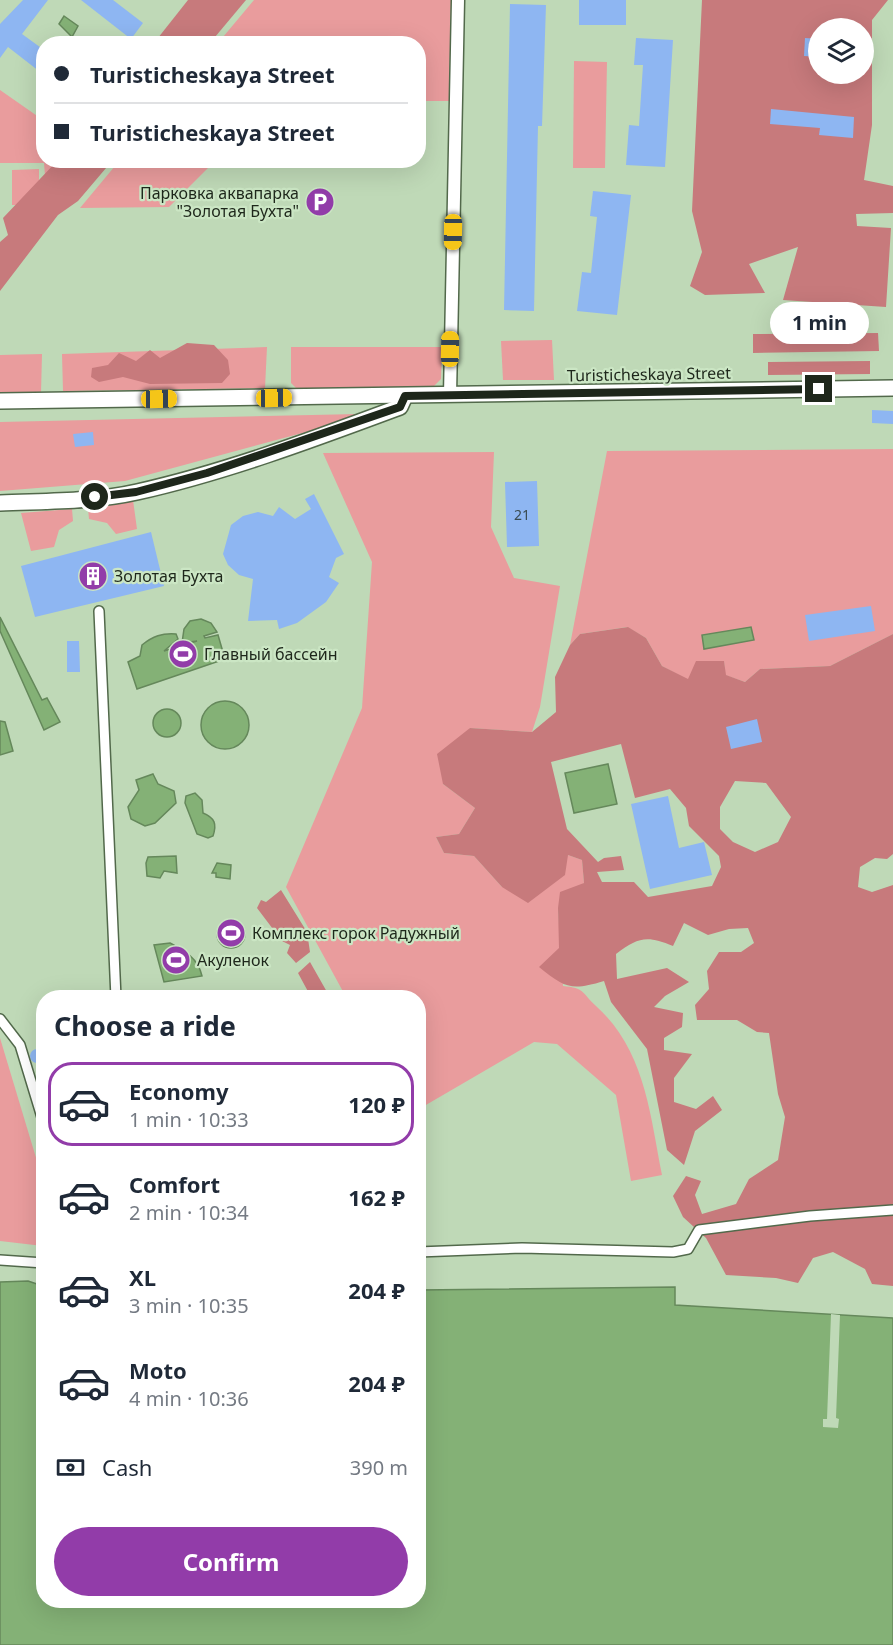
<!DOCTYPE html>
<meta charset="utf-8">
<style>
:root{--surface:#fff;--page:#f6f6f7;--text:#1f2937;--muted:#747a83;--line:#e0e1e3;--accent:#923ca9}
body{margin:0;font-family:"Noto Sans",sans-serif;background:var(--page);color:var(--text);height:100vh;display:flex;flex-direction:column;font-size:22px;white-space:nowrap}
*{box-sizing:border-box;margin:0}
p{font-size:20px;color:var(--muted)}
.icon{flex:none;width:33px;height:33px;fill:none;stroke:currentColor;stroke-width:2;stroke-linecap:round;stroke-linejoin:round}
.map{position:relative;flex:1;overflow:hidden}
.drawer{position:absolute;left:36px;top:990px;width:390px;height:618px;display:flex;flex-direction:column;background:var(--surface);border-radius:24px;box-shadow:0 6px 24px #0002}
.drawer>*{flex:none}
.top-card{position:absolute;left:36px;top:36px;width:390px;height:132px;border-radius:24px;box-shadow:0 6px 24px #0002;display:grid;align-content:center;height:132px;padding:0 18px;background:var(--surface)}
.buttons{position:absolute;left:808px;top:18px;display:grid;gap:12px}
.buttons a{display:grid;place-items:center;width:66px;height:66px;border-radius:50%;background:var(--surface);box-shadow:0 6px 24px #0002;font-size:30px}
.end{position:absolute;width:27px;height:27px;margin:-14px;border:8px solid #1e271b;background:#fff;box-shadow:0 0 0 3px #fff}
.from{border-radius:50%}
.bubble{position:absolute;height:42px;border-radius:21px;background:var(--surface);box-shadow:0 6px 24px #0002;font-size:20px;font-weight:700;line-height:42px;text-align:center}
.car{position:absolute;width:18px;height:36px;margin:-18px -9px;border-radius:8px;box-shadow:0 0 4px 2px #0007;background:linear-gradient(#f5c518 24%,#345 0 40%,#f5c518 0 76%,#345 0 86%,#f5c518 0)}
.top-card b{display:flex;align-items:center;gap:21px;height:57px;font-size:22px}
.top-card b+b{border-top:2px solid var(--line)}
.top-card i{width:15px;height:15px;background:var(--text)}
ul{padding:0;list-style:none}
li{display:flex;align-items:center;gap:18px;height:84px;margin:0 12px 9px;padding:0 6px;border:3px solid transparent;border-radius:24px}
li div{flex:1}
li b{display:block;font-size:22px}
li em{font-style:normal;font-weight:700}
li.on{border-color:var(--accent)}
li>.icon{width:54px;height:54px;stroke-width:1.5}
h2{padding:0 18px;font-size:27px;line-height:72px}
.pay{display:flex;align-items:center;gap:15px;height:66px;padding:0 18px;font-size:22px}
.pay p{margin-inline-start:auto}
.primary-button{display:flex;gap:12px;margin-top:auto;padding:12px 18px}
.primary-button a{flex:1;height:69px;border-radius:36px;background:var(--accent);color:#fff;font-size:24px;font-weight:700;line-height:69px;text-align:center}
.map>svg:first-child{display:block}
</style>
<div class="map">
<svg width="893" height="1645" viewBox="0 0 893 1645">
<rect width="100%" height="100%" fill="#bfd9b7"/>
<g fill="#e99c9d">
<polygon points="254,0 451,0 449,101 419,101 418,44 218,43"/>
<polygon points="574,61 607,62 605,168 573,168"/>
<polygon points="0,90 43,120 44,160 68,161 46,188 44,163 0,163"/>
<polygon points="120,160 215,160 215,161 169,207 80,208"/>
<polygon points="39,169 39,205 12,205 12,170"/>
<polygon points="552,340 554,380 503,380 501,341"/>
<polygon points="267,347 265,388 63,391 62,354"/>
<polygon points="291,347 442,347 441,379 433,387 297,389 291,383"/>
<polygon points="42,354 41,393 0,394 0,355"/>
<polygon points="358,414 358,418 125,481 0,491 0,422"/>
<polygon points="893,449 893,634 830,666 760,669 745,682 725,675 724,661 688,680 662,666 646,638 627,627 580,634 570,645 607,451"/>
<path d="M494,452L491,527L514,578L560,586L540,707L532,732L470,728L443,784L475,808L459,834L436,837L444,853L474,856L502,887L568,855L582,860L584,883L558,908L563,986C585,988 581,992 596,1006C645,1050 650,1114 662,1175L631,1181L616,1095L557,1044L534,1042L419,1109L418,998L346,997L286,887L362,708L372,562L323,453Z"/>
<polygon points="133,500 137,529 116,534 107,523 89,519 88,508"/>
<polygon points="72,509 73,521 59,530 54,547 31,551 21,513"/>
<polygon points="0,1038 43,1181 43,1246 0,1241"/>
</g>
<g fill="#c77a7c" fill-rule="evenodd">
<polygon points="188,0 246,0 210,43 154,43"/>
<path d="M702,0H888L872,20V125L864,180L893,186V213L856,214L857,226L891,228L886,307L783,300L798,247L749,264L765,293L705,295L690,286L702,252L692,211ZM819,28H864V74H819Z"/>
<polygon points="57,161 112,161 78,201 58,215 0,291 0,242 8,235 3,218"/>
<polygon points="878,333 879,351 753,353 753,334"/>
<polygon points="187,343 214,345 228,360 230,374 222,383 150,384 123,377 99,382 91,377 92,368 108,365 119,353 136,361 150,350 160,358"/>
<polygon points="870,361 870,374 768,375 768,362"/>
<path d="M628,627L646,638L662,666L688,679L696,661H724L726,675L745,682L760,669L830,666L893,634V854L887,859L875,858L860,867L858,887L872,892L893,885V1286L872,1284L865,1269L833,1252L813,1258L798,1283L776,1278L726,1275L706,1238L683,1217L673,1196L686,1176L701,1181L695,1195L702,1214L736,1204L749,1179L778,1160L785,1117L778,1094L769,1033L757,1032L737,1020H697L695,1005L709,989L707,971L719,952H741L754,943L748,928L729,929L708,935L684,923L673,946C647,935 638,937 616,954L617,979L667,968L689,982L665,996L654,1007L683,1013L682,1027L664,1038V1050L692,1054L674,1078V1102L696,1109L713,1096L722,1110L695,1131L684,1165L667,1150L647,1049L611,1002L604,981C571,991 565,988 539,967L559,948L558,908L560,892L584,883L582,860L568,855L565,875L528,903L502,887L474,856L444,853L436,837L459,834L475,808L443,784L437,754L470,728L532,732L556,712L555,677L570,645L580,634ZM621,744L635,798L670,789L686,808L689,826L719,856L721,867L712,886L648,897L634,882H602L597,872L624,870L621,856L604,858L598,862L567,829L551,762ZM735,781L766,783L791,817L778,842L755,852L733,842L720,829V807Z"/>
<polygon points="281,890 307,932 310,952 296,963 287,953 290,945 282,941 257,908 261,900 266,902"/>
<polygon points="310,962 327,992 340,994 344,997 311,997 298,973"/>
</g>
<g fill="#84b176" stroke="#65885b" stroke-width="1.5">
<polygon points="64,16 78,26 72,37 59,24"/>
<polygon points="0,617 42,700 47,698 60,722 44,730 0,631"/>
<path d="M201,619L211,623L217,632L204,636L205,638L218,635L225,659L137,689L128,662L140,656L142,645C153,636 162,633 176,634L178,639L164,651L197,641L182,643L184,629L190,621Z"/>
<polygon points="751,627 754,640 704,649 702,635"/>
<circle cx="225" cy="725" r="24"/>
<circle cx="167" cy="723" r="14"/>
<polygon points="0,721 5,722 13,751 0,755"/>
<polygon points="608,764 617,804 574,813 565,773"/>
<polygon points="153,774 158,784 174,791 176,803 155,823 145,826 131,819 128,807 139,790 136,780"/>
<path d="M195,793L202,800L203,813C215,818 217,824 213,836L208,838L197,834L185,803L186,796Z"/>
<polygon points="176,856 177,873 164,871 160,878 147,876 146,863 148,857"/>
<polygon points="217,863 231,865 230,879 216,877 216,873 212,873"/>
<circle cx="231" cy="934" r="14"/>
<path d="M170,943C185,951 198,958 202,976L164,982L154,945Z"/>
<polygon points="28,1281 43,1286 44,1600 418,1600 419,1290 675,1287 675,1305 893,1318 893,1645 0,1645 0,1282"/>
</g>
<polygon fill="#bfd9b7" points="831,1314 840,1315 836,1418 839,1419 838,1428 823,1427 823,1419 827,1419"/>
<g fill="#8eb6f2">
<polygon points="23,0 48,0 22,34 44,50 44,75 8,47 0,58 0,24"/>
<polygon points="81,0 113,0 143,23 131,39"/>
<rect x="579" y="0" width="47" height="25"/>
<polygon points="510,4 546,5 542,126 538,126 534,311 504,310"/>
<polygon points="636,38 673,40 665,167 626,165 629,125 639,126 643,65 634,65"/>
<polygon points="805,38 819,39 819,57 804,56"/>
<polygon points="771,109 854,117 853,138 819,135 820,128 770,124"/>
<polygon points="593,191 631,195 617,315 577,311 582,272 591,273 597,217 590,216"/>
<polygon points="872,410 893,411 893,424 872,423"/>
<polygon points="93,432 94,445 75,447 73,434"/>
<polygon points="537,481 539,546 507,547 505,482"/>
<polygon points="314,494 344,554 336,558 329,577 339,583 326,602 297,623 279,629 277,620 248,621 253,579 239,575 228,565 223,554 231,525 243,516 258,512 273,516 279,507 295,519 311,509 305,499"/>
<polygon points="151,532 164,586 35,617 21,566"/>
<polygon points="871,606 875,631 809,641 805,615"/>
<polygon points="67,641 79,641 80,672 67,672"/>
<polygon points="757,719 762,742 731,749 726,727"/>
<polygon points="668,796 679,848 704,842 712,875 650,889 631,804"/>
<circle cx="37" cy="1056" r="7"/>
</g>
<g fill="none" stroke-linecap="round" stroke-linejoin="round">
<g stroke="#52694b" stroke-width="12">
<g id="pedestrian">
<polyline points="99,611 116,998"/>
<polyline points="0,1019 20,1045 44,1124"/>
<polyline points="418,1252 522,1248 673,1252 688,1249 699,1230 810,1216 893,1210"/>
<polyline points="0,1260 44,1263"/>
</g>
</g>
<g stroke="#52694b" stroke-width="15">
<polyline id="minor" points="450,395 458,0"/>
</g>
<g stroke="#52694b" stroke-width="18">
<g id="tertiary">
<polyline points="0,401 893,388"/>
<path d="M0,503C45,501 93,502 137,492C226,472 314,439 400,407L405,396"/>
</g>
</g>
<use href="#pedestrian" stroke="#fff" stroke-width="9"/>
<use href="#minor" stroke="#fff" stroke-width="12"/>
<use href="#tertiary" stroke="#fff" stroke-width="15"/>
</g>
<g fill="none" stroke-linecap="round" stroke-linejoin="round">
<polyline stroke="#1e271b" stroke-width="8" points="95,497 136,492 207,473 400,407 405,396 819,389"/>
</g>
<defs>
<g id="parking-disc" transform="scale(1.5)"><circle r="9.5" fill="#923ca9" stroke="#cbe6c4"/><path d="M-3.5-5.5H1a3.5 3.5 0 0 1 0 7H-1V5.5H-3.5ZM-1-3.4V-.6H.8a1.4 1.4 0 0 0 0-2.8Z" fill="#fff"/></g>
<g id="building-disc" transform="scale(1.5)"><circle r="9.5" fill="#923ca9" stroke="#cbe6c4"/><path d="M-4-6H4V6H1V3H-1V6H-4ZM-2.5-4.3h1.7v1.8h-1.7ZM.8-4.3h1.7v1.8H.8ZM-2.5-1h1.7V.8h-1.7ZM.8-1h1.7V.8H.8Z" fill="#fff"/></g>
<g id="stadium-disc" transform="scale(1.5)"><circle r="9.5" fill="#923ca9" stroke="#cbe6c4"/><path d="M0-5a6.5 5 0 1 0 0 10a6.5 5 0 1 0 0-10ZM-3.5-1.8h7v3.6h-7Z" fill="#fff"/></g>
</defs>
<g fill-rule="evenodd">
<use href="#parking-disc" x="320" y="202"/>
<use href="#building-disc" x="93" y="576"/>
<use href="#stadium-disc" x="183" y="654"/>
<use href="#stadium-disc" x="231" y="933"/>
<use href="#stadium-disc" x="176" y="960"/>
</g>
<g text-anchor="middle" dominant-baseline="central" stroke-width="4.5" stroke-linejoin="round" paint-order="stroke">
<g font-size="14" fill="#3a4b51">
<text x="522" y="514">21</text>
</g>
<g font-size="16" fill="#1e271b" stroke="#cbe6c4" text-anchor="start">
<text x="299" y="193" text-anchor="end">Парковка аквапарка<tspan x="299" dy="18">"Золотая Бухта"</tspan></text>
<text x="114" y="576">Золотая Бухта</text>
<text x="204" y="654">Главный бассейн</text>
<text x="252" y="933">Комплекс горок Радужный</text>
<text x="197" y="960">Акуленок</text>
</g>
<g font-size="16" fill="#1e271b" stroke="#cbe6c4">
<text transform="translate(649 374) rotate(-1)">Turisticheskaya Street</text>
</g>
</g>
</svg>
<div class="buttons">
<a><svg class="icon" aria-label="layers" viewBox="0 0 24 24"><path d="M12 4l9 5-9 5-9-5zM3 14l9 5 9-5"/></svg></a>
</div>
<i class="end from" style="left:95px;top:497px"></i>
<i class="end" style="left:819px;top:389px"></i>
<div class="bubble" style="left:770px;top:302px;width:99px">1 min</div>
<i class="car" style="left:453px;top:232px;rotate:181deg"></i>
<i class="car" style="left:450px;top:349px;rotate:1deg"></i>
<i class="car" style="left:274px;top:398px;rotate:89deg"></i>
<i class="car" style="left:159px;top:399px;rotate:89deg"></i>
<div class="top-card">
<b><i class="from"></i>Turisticheskaya Street</b>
<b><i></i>Turisticheskaya Street</b>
</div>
<section class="drawer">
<h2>Choose a ride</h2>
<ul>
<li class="on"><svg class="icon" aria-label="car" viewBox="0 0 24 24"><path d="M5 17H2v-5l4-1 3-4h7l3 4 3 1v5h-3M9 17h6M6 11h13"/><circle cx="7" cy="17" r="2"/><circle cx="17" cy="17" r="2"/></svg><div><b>Economy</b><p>1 min · 10:33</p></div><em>120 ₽</em></li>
<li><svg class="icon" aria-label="car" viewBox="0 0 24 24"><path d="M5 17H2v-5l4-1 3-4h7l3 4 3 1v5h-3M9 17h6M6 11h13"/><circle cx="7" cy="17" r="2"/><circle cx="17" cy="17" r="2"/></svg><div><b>Comfort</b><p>2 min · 10:34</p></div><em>162 ₽</em></li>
<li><svg class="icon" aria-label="car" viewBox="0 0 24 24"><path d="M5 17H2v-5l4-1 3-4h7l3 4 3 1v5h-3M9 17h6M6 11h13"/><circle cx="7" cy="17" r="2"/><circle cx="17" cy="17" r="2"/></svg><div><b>XL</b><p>3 min · 10:35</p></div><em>204 ₽</em></li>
<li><svg class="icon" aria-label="car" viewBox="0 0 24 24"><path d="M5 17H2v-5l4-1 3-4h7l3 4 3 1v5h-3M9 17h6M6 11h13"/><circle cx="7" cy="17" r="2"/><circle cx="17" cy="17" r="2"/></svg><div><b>Moto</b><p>4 min · 10:36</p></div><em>204 ₽</em></li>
</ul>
<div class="pay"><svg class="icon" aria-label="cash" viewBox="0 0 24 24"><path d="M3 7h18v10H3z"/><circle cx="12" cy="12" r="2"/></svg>Cash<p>390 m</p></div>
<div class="primary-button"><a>Confirm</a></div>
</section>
</div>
